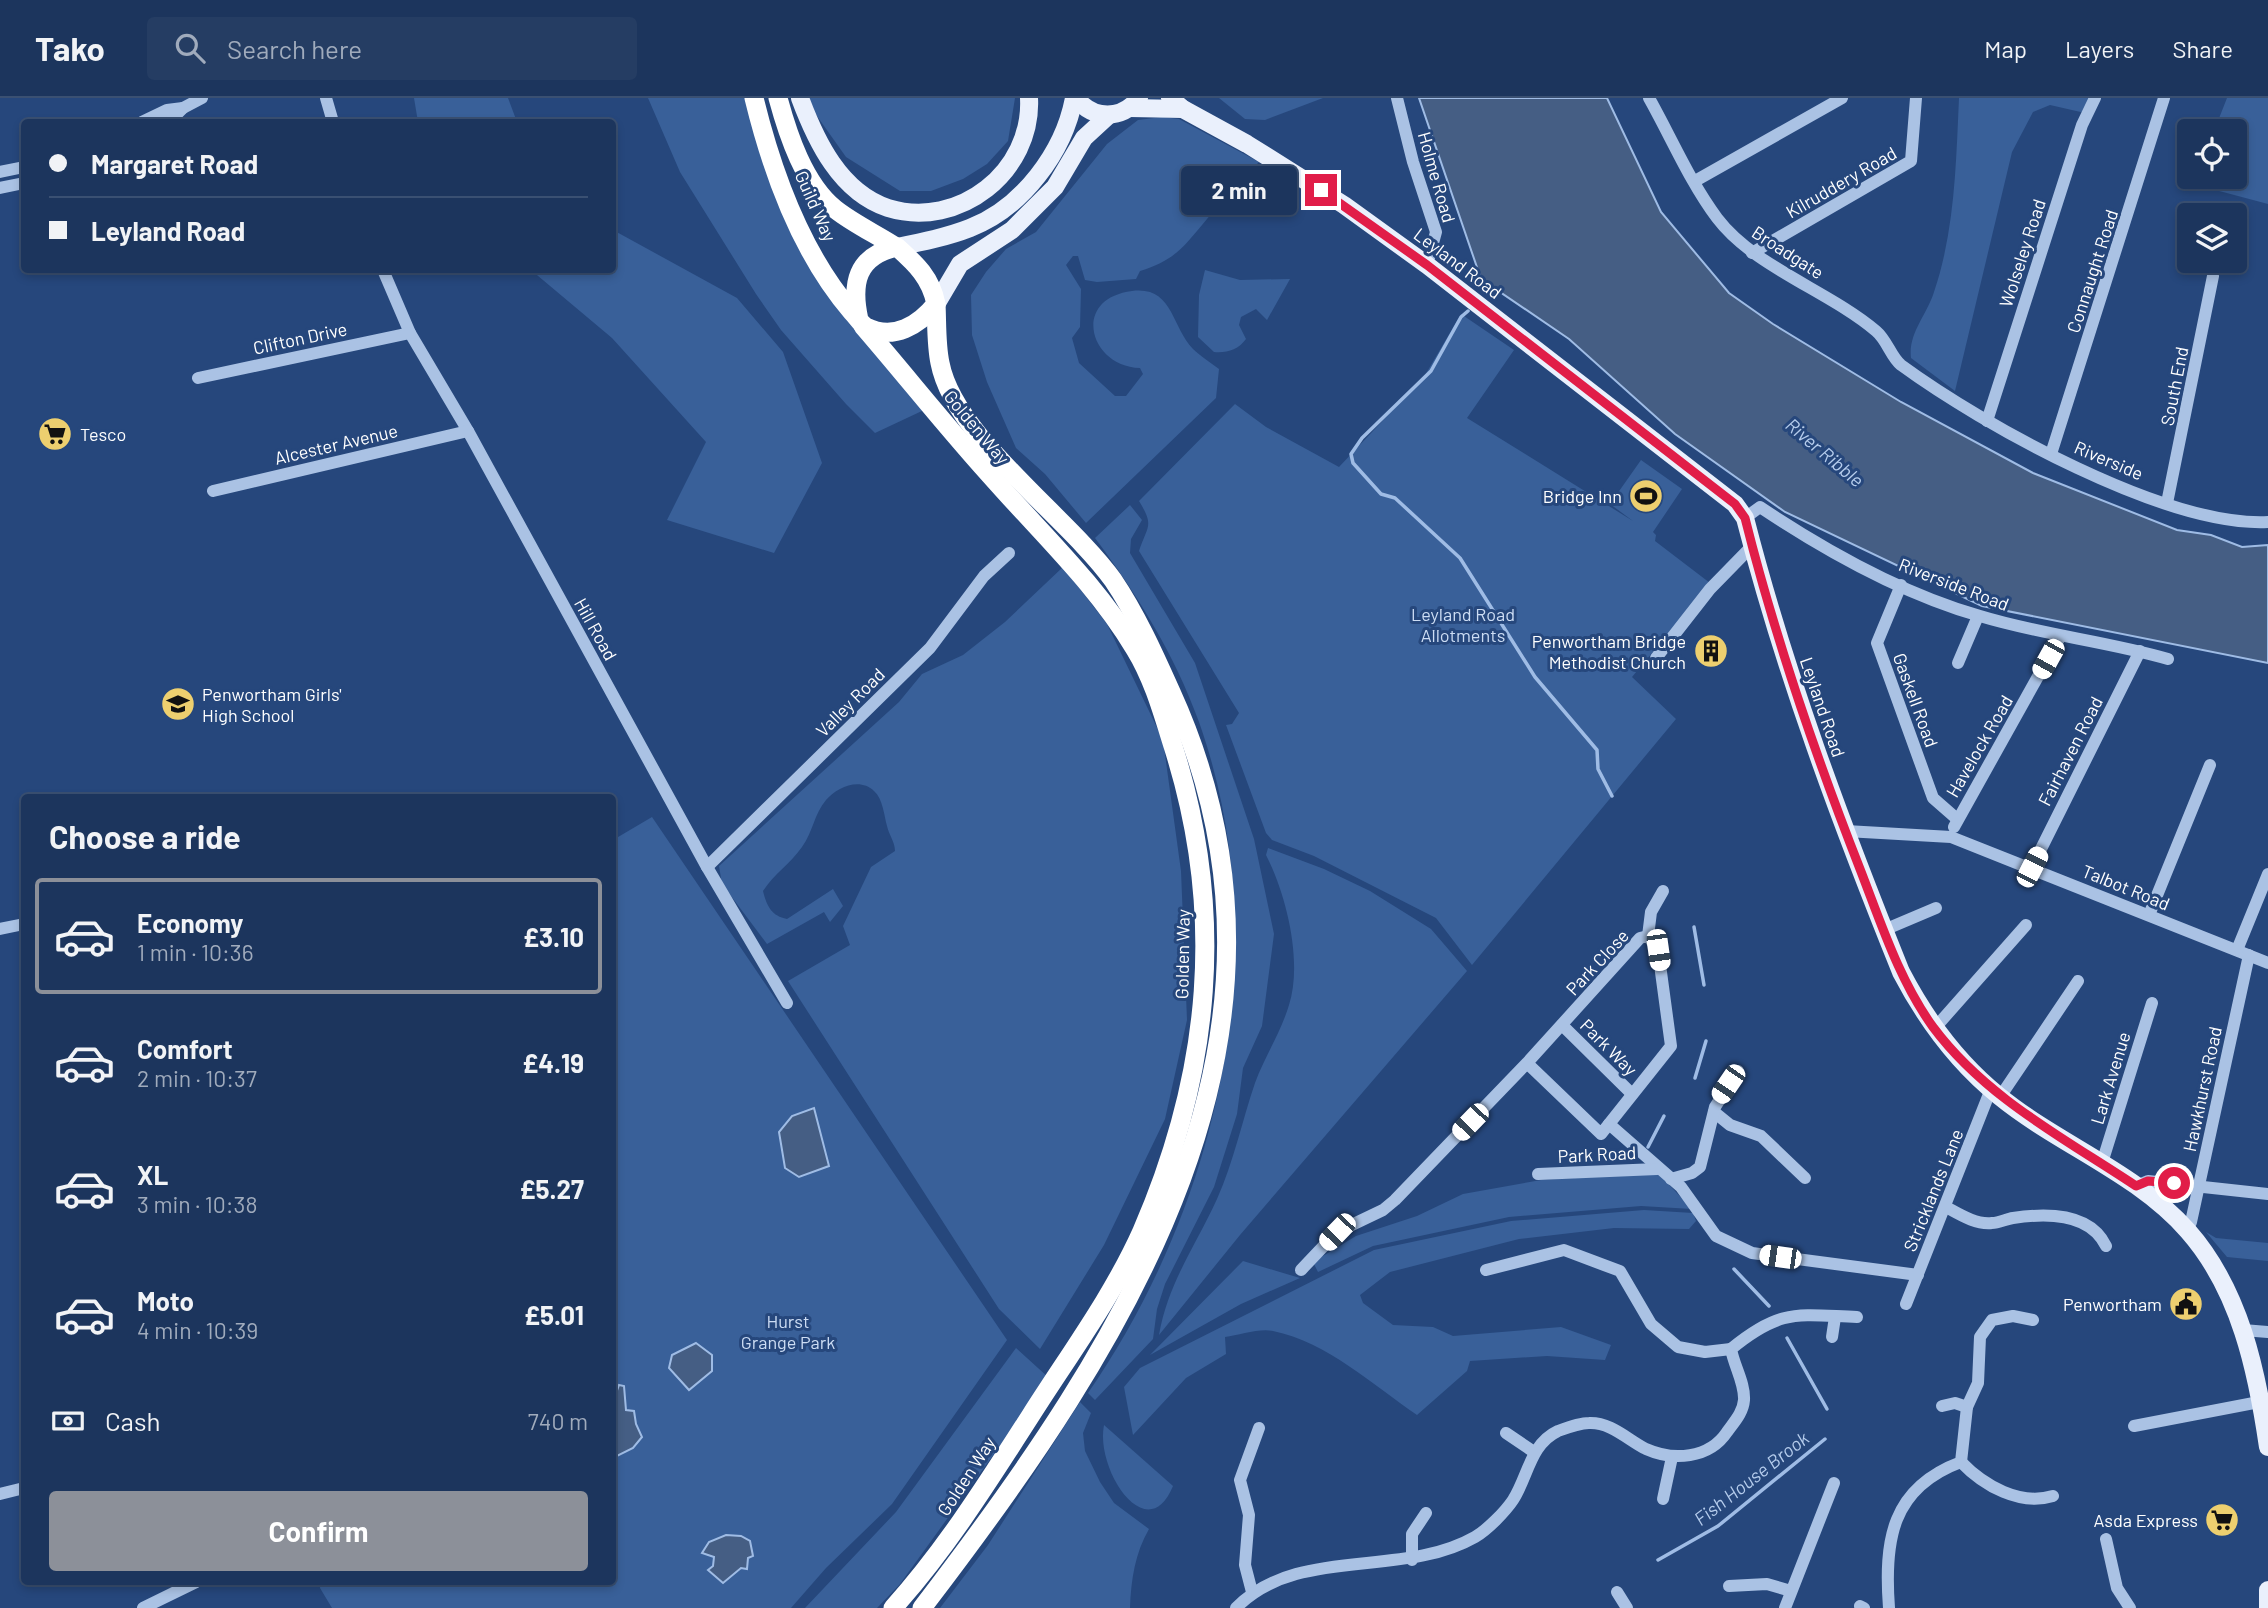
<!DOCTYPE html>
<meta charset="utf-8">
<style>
:root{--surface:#1c355d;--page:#253d63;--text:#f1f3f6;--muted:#a0abbc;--line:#3a5072;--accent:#8c9099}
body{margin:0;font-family:Barlow,sans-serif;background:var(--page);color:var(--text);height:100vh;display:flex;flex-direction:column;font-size:26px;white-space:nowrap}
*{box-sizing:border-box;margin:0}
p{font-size:23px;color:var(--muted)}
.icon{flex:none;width:38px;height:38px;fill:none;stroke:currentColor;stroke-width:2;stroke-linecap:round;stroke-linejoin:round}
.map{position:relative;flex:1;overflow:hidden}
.panel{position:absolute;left:21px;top:696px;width:595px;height:791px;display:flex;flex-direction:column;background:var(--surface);border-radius:7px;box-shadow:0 4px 10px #0003,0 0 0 2px var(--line)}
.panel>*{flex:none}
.banner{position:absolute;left:21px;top:21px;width:595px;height:154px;border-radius:7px;box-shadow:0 4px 10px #0003,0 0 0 2px var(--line);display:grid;align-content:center;height:154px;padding:0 28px;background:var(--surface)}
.buttons{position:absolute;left:2177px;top:21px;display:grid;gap:14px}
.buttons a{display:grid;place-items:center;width:70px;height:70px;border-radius:7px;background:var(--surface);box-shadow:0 4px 10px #0003,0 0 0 2px var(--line);font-size:35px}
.end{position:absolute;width:32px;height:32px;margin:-16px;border:9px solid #e11d48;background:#fff;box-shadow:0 0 0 4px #fff}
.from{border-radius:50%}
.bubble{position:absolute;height:49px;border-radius:7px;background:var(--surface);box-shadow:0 4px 10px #0003,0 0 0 2px var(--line);font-size:23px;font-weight:700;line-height:49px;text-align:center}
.car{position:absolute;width:21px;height:42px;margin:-21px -10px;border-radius:9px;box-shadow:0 0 5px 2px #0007;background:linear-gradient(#fff 24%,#345 0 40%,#fff 0 76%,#345 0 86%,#fff 0)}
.banner b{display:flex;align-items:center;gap:24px;height:66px;font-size:26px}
.banner b+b{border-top:2px solid var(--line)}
.banner i{width:18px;height:18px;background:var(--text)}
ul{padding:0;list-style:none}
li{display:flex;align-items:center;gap:21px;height:116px;margin:0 14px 10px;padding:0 14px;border:4px solid transparent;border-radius:7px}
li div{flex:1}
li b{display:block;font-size:26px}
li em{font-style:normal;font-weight:700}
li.current{border-color:var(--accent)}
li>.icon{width:63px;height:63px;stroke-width:1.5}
h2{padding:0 28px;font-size:32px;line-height:84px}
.pay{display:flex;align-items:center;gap:18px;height:77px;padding:0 28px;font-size:26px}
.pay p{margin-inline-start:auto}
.cta{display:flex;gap:14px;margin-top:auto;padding:14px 28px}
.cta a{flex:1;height:80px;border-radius:7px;background:var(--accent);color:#fff;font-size:28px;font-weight:700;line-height:80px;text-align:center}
header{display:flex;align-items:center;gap:42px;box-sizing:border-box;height:98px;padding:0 35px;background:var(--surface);border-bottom:2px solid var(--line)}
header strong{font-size:33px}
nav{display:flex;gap:38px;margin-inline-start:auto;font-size:24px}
.search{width:490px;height:63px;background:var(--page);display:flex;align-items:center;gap:18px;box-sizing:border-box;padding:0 24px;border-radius:7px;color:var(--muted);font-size:26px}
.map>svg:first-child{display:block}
</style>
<header>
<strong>Tako</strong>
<div class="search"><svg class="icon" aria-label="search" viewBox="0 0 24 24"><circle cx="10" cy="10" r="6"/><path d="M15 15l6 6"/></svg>Search here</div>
<nav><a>Map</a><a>Layers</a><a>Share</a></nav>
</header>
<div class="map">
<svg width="2268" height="1510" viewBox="0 0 2268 1510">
<rect width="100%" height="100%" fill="#26477c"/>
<g fill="#396099">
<polygon points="414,0 508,0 517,24 418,24"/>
<polygon points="648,0 748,0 772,82 924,312 875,335 846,306 781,232 756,196 680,74"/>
<polygon points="809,0 1015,0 1008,43 987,66 963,81 931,93 900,93 846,59 812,11"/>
<polygon points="1219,0 1323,0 1265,22 1245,21"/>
<path d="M1959,0H2091L2085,15L2050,7L2033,14L2012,54L1955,293L1911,260C1908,235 1927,217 1934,194C1955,132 1956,65 1959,0Z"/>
<polygon points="2227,0 2268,0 2268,106 2193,86 2196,79 2235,79 2235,33 2214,33"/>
<path d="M1162,19L1179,21L1259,64C1241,83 1223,101 1207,121C1184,148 1176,162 1140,173L1136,181L1097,184L1085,182L1078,158H1073L1066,167L1081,191L1080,229L1072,240L1079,265L1115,298H1126L1143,276L1140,270C1090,269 1070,201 1132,193C1173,188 1171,228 1193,251C1200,258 1210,264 1219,271L1216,300L1086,425L1045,376L1016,350L987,284L972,237L971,197L986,174L1006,151L1036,134L1107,46L1138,22Z"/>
<polygon points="613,132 737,200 783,254 822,365 774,455 667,422 706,344 612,240 531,172 612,172"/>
<path d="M1205,172L1240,182L1290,181L1267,222L1256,211L1241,219L1239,227L1246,241C1238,252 1227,255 1214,254L1198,239L1199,197Z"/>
<path d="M1461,216L1514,252L1467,320L1633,423L1610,406L1641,362L1682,391L1653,434L1656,437L1655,443L1710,485L1632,579L1676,621L1472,867L1436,820L1314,758L1272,742L1266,735L1226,627L1232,626L1239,615L1139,453C1147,428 1155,429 1139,403L1235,306L1266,329L1339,369L1424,279Z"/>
<path d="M1130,407L1142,422L1131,441L1130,455L1195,565L1254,741L1274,836L1262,928L1243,970L1237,1016L1214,1089L1165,1186L1157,1211L1153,1241L1095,1302L1088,1295C1220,1104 1278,847 1199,624C1174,555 1138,498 1095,440Z"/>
<path d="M1063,469L1107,526L1163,642L1181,773L1187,922L1165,1021L1104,1147L1040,1251L999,1211L788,883L850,847L843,828L871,769L895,753C895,744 889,737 887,728C884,717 883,701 874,693C860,679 837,689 826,702C814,716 813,734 802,749C790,766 774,776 763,793C767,809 772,818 787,821L833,791L843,808L830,824L824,814L767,846L722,786L719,768L899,604L922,576L963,557L1005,524Z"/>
<polygon points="652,719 1007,1242 892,1406 826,1470 791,1510 332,1510 320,1490 321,1484 612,1484 613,742"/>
<path d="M1268,750L1324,771L1370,793L1431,831L1467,873L1240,1137L1159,1237C1168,1185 1196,1147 1217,1101C1234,1063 1242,1023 1255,985C1265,958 1281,934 1289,907C1303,863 1286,796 1266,757Z"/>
<polygon points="1658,1075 1692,1111 1641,1108 1509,1119 1373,1148 1318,1174 1313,1164 1356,1138 1417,1118 1463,1096 1541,1082"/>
<path d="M1644,1112L1693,1115L1696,1123L1689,1131L1614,1130L1519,1141L1390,1174L1360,1197L1363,1205L1393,1227L1433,1229L1453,1238L1561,1229L1611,1247L1605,1262L1547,1258L1470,1263L1467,1273L1417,1317C1373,1287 1327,1244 1273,1233C1260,1230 1239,1237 1225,1239L1226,1256L1186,1280L1133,1337L1124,1289L1140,1270L1374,1152L1511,1123Z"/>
<polygon points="2206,1134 2216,1140 2268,1145 2268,1163 2227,1159"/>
<polygon points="1243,1163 1300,1180 1241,1206 1150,1257"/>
<polygon points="1016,1250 1049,1280 900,1486 877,1510 805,1510 896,1414"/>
<path d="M1080,1304L1091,1315L1083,1335L1085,1353L1100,1384L1114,1405L1149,1431C1135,1455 1131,1482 1130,1510H940L988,1447Z"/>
<path d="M1104,1327L1173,1388C1147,1451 1095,1372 1104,1327Z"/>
</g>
<g fill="#455e84" stroke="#9fbce5" stroke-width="2">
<polygon points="1419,0 1607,0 1661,114 1729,195 1773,226 1901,304 2033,375 2177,432 2211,437 2242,449 2268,447 2268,565 1982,508 1785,414 1675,336 1569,241 1481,181"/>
<polygon points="814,1010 829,1068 799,1079 785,1070 779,1034 792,1018"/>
<polygon points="696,1245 712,1257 712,1273 689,1292 669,1270 672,1257"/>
<polygon points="619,1287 624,1288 626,1312 634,1313 636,1326 642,1339 633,1350 613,1360 613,1304"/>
<polygon points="726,1437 741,1438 750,1443 753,1458 748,1460 747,1471 741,1470 723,1485 708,1472 713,1468 714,1459 702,1455 709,1444"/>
</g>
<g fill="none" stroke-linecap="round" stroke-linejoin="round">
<g stroke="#9fbce5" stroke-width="3.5">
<polyline points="1489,196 1495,191"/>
<polyline points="1468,213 1461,219 1431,273 1362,340 1351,356 1353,365 1381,396 1395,400 1460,460 1535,579 1597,652 1598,671 1612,698"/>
<polyline points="1694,829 1704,887"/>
<polyline points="1695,980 1706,943"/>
<polyline points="1648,1049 1664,1018"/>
<polyline points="1734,1171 1769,1208"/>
<polyline points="1787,1240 1827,1311"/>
<polyline points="1658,1462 1718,1428 1825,1341"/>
</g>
<g stroke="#aac2e4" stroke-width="12">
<polyline points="326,0 333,24"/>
<polyline points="1397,0 1413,64 1436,134 1427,167"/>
<path d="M1649,0C1671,39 1690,84 1717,120C1754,169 1829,193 1876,233C1887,242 1891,259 1901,267C1983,327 2166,429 2268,424"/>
<polyline points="142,24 167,12 183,10"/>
<polyline points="169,24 183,10 202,0"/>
<polyline points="0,74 24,69"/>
<polyline points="1695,83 1842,0"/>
<polyline points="0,90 24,85"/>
<polyline points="1752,155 1911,63 1916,0"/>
<polyline points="383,172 410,235 468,333 707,769 787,905"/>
<polyline points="198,280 410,235"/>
<polyline points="1987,323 2082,27 2095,0"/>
<polyline points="2051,356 2164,0"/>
<polyline points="213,393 468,333"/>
<polyline points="2167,405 2213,178"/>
<path d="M1745,420L1760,409C1826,453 1903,496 1980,518C2042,537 2106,543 2168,561"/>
<polyline points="1901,487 1877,545 1933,700 1957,721"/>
<polyline points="1656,560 1710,491 1753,447"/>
<polyline points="1958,565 1978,518"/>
<polyline points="1954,729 2060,539"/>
<polyline points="1846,733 1951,739 2268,865"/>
<polyline points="707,769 930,550 984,478 1009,455"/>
<polyline points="2032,769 2140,553"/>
<polyline points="2149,817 2210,667"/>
<polyline points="0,831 24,826"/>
<polyline points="1884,832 1936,810"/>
<polyline points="1648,838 1651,814 1663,793"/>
<polyline points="2237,852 2268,776"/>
<polyline points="1562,927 1632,996"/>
<polyline points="1934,931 2026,827"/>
<polyline points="2000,999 2078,883"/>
<polyline points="1714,1014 1730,1027 1761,1038 1805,1080"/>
<polyline points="1609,1026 1681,1089 1716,1138 1752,1155 1918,1177"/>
<polyline points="2102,1065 2152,905"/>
<polyline points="1538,1076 1657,1071"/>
<polyline points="1671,1081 1692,1075 1700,1069 1715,1009 1738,973"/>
<polyline points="2136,1088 2148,1083 2268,1096"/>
<path d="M1946,1109C1959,1116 1976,1127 1992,1125C1999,1125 2006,1121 2013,1120C2046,1115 2090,1115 2106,1148"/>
<polyline points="2187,1132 2191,1124 2249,857"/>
<polyline points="1301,1172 1337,1134 1383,1112 1395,1102 1527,965 1640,840 1648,838 1658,852 1671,948 1601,1036 1527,965"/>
<polyline points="1486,1172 1564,1152 1620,1173 1651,1226 1678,1249 1705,1254 1731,1251"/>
<polyline points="1906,1206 1991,991"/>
<polyline points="2243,1232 2268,1234"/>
<polyline points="1832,1239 1835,1219"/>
<polyline points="1942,1308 1955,1305 1967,1309"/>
<polyline points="2134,1328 2259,1304"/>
<polyline points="1506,1335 1534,1354"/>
<path d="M1961,1364C1984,1388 2020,1408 2053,1398"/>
<polyline points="0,1396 24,1390"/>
<polyline points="1663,1401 1672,1359"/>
<polyline points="2106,1441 2117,1490 2130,1510"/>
<polyline points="1412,1462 1412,1436 1426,1415"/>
<polyline points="1729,1488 1767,1486 1791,1493"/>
<polyline points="1252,1494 1245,1467 1249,1417 1240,1382 1259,1330"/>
<polyline points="1617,1494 1627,1510"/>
<polyline points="1860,1508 1864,1510"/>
<polyline points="143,1510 196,1484"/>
<path d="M1236,1510C1297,1447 1402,1481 1475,1439C1487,1432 1505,1414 1513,1402C1528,1379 1530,1346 1558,1333C1566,1330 1580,1325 1589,1325C1611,1324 1628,1342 1646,1351C1673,1363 1709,1361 1727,1334C1734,1324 1743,1315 1744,1302C1745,1285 1734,1268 1731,1251C1781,1210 1797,1217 1857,1219"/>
<polyline points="1785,1510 1834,1385"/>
<path d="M1889,1510C1884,1443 1891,1390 1961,1364L1967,1309L1978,1285L1980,1239L1992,1222L2013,1218L2033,1222"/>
</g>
<g stroke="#eaf0fc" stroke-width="18">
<path d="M800,0C816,43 840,94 888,110C959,132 1033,73 1029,0"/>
<path d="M1076,0C1093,22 1122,22 1139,0"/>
<path d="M1170,0L1183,11L1247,46L1344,107L1427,167L1735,406L1745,420C1785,576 1841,725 1901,874C1925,920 1958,965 1999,998C2059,1047 2136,1074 2188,1133C2240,1192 2257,1273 2268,1349"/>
<polyline points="1130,10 1183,11"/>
<path d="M897,149C922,144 947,139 970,130C1022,110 1064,54 1074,0"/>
<polyline points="937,205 960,166 1012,132 1055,89 1084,40 1109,17"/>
<polyline points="2268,1510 2268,1492"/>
</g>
<g stroke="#fff" stroke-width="19">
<path d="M754,0C772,74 802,156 852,214C857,219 861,226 866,229C894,243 919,227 936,206C931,180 916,166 897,149C856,158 851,186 859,222"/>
<path d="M778,0C788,37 804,86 835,111C854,126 876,136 896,149"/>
<path d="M863,228C908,280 951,335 998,386C1047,441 1097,488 1135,551C1153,580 1163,616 1173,648C1226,814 1211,974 1142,1133C1113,1198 1069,1257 1031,1317C988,1384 946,1451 893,1510"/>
<path d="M922,1510C1126,1244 1327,937 1171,594C1154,556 1136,516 1113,482C1068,419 954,339 940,265C936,246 937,225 936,206"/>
</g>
</g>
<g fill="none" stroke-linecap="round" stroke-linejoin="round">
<path stroke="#e11d48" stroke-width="9" d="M1321,92L1427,167L1735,406L1745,420C1775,540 1815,656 1860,771C1881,825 1899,882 1933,929C1986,1000 2064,1040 2136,1088L2148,1083L2174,1085"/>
</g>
<defs>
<g id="supermarket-disc" transform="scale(1.75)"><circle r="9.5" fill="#edcf6f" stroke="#26477c"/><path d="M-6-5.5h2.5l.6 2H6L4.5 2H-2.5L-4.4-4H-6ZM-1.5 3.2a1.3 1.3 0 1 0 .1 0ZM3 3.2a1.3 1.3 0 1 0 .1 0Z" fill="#111"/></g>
<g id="stadium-disc" transform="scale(1.75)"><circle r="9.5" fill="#edcf6f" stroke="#26477c"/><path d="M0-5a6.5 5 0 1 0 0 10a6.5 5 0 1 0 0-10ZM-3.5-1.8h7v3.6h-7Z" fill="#111"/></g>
<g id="building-disc" transform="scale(1.75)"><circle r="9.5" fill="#edcf6f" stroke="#26477c"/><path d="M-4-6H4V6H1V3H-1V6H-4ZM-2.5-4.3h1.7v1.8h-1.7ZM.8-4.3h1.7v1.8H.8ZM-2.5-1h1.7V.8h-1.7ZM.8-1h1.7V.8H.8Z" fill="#111"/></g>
<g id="school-disc" transform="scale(1.75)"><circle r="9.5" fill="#edcf6f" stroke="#26477c"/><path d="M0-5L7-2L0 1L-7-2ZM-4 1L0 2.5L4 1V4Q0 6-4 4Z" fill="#111"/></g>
<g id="civic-disc" transform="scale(1.75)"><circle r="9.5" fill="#edcf6f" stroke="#26477c"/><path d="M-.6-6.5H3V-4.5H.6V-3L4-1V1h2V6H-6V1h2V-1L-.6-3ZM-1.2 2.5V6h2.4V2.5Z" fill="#111"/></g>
</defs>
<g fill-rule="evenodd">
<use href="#supermarket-disc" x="55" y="336"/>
<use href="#stadium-disc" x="1646" y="398"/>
<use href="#building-disc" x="1711" y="553"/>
<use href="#school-disc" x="178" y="606"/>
<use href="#civic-disc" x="2186" y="1206"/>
<use href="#supermarket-disc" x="2222" y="1422"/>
</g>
<g text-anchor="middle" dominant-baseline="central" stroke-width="6" stroke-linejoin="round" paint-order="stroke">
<g font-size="18" fill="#fff" stroke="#26477c">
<text transform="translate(1437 79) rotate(74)">Holme Road</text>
<text transform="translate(1841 84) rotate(-30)">Kilruddery Road</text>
<text transform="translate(816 108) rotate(66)">Guild Way</text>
<text transform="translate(1788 154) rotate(33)">Broadgate</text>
<text transform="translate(2022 155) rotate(-72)">Wolseley Road</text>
<text transform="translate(1458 165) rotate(37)">Leyland Road</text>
<text transform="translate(2092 173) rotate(-72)">Connaught Road</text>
<text transform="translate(300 240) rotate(-12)">Clifton Drive</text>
<text transform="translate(2174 288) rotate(-79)">South End</text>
<text transform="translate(977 329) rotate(50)">Golden Way</text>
<text transform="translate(336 346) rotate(-13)">Alcester Avenue</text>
<text transform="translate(2109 362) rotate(23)">Riverside</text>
<text transform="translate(1954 486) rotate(21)">Riverside Road</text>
<text transform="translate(596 531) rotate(61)">Hill Road</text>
<text transform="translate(1916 602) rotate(70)">Gaskell Road</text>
<text transform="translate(850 604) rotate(-45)">Valley Road</text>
<text transform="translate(1823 609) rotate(71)">Leyland Road</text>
<text transform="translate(1979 648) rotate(-60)">Havelock Road</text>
<text transform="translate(2070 653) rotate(-63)">Fairhaven Road</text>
<text transform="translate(2126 789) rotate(22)">Talbot Road</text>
<text transform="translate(1182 856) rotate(-89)">Golden Way</text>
<text transform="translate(1597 864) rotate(-47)">Park Close</text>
<text transform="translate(1609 949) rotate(45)">Park Way</text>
<text transform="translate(2110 980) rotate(-73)">Lark Avenue</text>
<text transform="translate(2202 991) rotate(-78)">Hawkhurst Road</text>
<text transform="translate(1597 1056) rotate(-3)">Park Road</text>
<text transform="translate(1933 1092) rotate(-68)">Stricklands Lane</text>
<text transform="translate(966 1378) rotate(-57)">Golden Way</text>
</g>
<g font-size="18" fill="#fff" stroke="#26477c" text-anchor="end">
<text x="80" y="336" text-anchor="start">Tesco</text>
<text x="1622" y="398">Bridge Inn</text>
<text x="1686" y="543">Penwortham Bridge<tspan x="1686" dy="21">Methodist Church</tspan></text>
<text x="202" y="596" text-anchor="start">Penwortham Girls'<tspan x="202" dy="21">High School</tspan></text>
<text x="2162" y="1206">Penwortham</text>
<text x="2198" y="1422">Asda Express</text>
</g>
<g font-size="18" fill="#cdddf4" stroke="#26477c">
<text x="1463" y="516">Leyland Road<tspan x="1463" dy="21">Allotments</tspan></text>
<text x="788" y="1223">Hurst<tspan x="788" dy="21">Grange Park</tspan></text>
</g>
<g font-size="19" font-style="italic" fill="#b5ccec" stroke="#26477c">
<text transform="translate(1825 354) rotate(40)">River Ribble</text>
<text transform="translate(1751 1380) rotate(-38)">Fish House Brook</text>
</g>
</g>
</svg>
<div class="buttons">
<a><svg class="icon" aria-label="locate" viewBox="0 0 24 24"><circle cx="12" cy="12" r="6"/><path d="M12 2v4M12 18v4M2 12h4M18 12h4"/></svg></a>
<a><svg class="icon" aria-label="layers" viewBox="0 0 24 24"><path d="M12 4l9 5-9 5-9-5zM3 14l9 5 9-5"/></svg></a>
</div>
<i class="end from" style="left:2174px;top:1085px"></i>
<i class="end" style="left:1321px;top:92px"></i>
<div class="bubble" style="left:1181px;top:68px;width:116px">2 min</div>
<i class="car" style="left:2048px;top:561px;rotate:209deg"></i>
<i class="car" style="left:2032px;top:769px;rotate:27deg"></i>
<i class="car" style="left:1658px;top:852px;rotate:172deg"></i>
<i class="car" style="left:1728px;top:986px;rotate:214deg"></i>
<i class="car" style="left:1470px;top:1024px;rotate:224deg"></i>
<i class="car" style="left:1337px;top:1134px;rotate:224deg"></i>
<i class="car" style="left:1780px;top:1159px;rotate:278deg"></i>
<div class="banner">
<b><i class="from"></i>Margaret Road</b>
<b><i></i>Leyland Road</b>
</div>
<section class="panel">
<h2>Choose a ride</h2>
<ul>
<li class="current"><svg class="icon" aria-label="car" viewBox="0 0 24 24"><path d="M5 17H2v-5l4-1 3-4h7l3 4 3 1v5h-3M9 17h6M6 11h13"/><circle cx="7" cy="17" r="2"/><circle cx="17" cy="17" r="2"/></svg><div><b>Economy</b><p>1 min · 10:36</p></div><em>£3.10</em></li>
<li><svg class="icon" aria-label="car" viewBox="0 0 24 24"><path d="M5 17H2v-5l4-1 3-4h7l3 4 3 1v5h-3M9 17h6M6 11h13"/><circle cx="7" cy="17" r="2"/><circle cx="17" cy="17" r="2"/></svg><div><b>Comfort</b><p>2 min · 10:37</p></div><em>£4.19</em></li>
<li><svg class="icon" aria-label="car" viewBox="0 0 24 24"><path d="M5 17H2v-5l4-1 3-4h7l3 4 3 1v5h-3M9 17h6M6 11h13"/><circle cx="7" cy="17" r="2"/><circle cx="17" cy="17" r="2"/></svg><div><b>XL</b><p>3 min · 10:38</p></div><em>£5.27</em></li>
<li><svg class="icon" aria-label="car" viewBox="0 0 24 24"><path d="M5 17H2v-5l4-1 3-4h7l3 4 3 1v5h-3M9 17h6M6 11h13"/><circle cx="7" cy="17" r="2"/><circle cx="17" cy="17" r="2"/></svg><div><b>Moto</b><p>4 min · 10:39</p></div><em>£5.01</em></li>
</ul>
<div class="pay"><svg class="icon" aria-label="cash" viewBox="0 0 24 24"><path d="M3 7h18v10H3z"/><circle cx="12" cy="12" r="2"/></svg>Cash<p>740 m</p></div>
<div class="cta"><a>Confirm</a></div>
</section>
</div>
